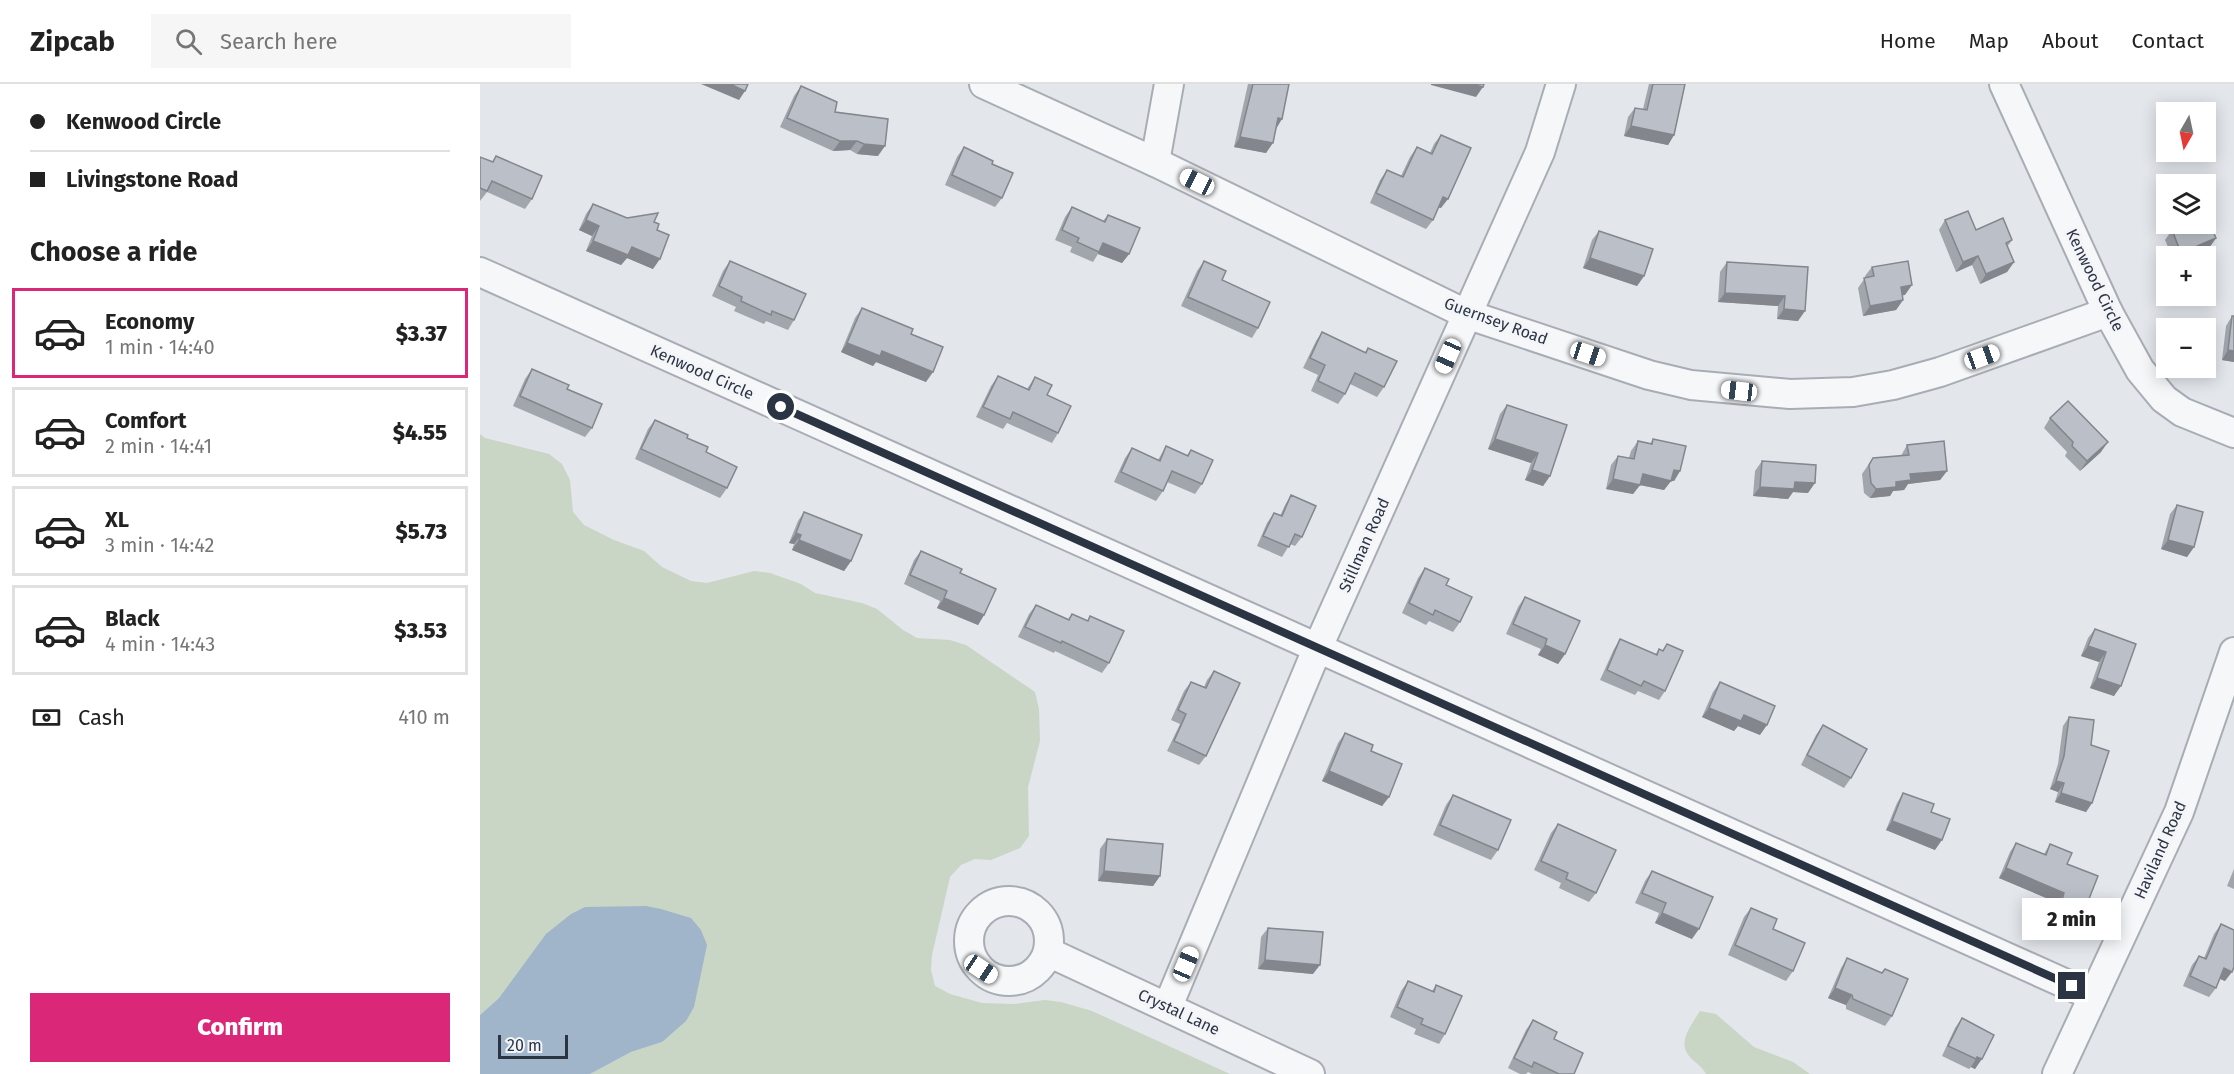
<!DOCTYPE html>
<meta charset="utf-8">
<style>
:root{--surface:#fff;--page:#f6f6f6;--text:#222;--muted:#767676;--line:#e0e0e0;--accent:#db2777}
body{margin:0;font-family:"Fira Sans",sans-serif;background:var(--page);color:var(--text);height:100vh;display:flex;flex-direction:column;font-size:22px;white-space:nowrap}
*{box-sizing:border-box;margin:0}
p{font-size:20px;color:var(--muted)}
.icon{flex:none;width:33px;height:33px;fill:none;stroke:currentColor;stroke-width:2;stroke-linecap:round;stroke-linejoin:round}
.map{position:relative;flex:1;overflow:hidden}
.details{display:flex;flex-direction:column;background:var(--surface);width:480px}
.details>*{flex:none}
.banner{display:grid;align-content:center;height:132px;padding:0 30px;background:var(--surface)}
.needle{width:39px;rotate:189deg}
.controls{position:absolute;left:1676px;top:18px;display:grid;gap:12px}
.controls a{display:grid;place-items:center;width:60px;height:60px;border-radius:0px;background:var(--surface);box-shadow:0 3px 15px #0003;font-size:30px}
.scale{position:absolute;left:18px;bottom:15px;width:70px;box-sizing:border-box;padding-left:6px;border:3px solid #2b3443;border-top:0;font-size:16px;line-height:21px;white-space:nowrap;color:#2b3443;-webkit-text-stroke:4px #f3f5f8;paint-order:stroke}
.end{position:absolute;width:27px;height:27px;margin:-14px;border:8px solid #2b3443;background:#fff;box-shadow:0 0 0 3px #fff}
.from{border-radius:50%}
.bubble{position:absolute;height:42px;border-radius:0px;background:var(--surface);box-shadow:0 3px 15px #0003;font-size:20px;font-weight:800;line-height:42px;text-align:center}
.car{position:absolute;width:18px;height:36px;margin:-18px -9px;border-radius:8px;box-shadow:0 0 4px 2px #0007;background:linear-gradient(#fff 24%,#345 0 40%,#fff 0 76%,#345 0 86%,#fff 0)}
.banner b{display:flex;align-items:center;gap:21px;height:57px;font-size:22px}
.banner b+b{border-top:2px solid var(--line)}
.banner i{width:15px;height:15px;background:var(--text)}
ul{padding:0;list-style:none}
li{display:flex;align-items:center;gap:18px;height:90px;margin:0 12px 9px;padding:0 18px;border:3px solid var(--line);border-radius:0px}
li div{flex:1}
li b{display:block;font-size:22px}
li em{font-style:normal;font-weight:800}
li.current{border-color:var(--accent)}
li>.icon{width:54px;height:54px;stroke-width:1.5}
h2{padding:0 30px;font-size:27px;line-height:72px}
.pay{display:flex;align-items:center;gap:15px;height:66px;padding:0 30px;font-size:22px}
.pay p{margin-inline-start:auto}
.primary-button{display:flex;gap:12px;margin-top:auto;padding:12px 30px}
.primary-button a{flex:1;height:69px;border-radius:0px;background:var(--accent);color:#fff;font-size:24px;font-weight:800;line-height:69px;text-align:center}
header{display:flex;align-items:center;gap:36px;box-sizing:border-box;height:84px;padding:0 30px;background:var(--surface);border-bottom:2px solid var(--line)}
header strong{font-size:28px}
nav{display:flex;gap:33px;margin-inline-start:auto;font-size:21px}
.search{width:420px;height:54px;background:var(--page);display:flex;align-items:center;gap:15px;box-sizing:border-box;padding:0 21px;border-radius:0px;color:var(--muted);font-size:22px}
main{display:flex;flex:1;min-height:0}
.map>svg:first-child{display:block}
</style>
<header>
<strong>Zipcab</strong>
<div class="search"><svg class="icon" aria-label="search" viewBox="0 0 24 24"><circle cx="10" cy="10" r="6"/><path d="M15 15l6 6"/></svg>Search here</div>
<nav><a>Home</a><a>Map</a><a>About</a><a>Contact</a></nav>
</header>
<main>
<section class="details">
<div class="banner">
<b><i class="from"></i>Kenwood Circle</b>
<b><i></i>Livingstone Road</b>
</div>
<h2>Choose a ride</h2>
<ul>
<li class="current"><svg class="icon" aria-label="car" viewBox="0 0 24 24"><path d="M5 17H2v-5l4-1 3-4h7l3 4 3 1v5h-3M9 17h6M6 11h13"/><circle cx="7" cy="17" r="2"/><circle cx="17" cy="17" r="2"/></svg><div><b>Economy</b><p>1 min · 14:40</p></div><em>$3.37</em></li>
<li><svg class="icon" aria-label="car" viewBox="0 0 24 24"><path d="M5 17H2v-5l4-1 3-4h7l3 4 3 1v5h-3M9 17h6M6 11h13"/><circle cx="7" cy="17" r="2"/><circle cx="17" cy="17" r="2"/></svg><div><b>Comfort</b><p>2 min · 14:41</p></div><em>$4.55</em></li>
<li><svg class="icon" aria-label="car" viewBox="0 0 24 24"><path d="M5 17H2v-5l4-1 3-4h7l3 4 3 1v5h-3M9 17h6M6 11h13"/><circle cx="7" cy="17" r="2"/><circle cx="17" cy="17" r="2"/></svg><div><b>XL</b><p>3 min · 14:42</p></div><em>$5.73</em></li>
<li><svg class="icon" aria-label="car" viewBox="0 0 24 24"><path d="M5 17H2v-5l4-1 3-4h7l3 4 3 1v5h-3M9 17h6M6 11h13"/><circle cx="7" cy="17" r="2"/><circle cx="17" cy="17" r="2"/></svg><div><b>Black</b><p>4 min · 14:43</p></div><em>$3.53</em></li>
</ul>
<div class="pay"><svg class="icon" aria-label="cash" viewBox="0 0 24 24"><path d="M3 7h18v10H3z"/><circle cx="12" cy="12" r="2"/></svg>Cash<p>410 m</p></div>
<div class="primary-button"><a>Confirm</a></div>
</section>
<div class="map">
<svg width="1754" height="990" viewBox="0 0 1754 990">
<rect width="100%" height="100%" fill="#e3e6eb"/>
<g fill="#c9d5c5">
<polygon points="0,350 5,354 69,370 82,380 90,396 93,428 104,441 134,456 164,467 182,483 211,497 227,499 274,487 290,489 321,500 335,509 382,519 397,525 423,546 437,554 470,556 486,561 555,608 559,625 560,657 548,703 549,752 540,764 511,776 495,775 481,781 470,793 452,871 451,886 455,902 470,910 502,919 533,920 565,916 581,918 612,927 750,990 110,990 151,968 182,958 19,914 0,931"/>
<path d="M1220,927L1236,930L1274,963L1313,978L1330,990H1226C1222,982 1214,978 1209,972C1197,958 1212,940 1220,927Z"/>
</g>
<polygon fill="#a0b5ca" points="166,822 181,825 211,834 221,846 227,861 214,923 206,937 182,958 151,968 110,990 0,990 0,931 19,914 66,850 91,830 105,823"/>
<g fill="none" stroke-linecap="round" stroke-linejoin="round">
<g stroke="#a8adb5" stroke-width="32">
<g id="minor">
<polyline points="504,0 675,78 986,230 1169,291 1211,301 1310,310 1373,308 1413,301 1460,288 1628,228"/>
<polyline points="1524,0 1628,228 1660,286 1684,315 1702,328 1754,349"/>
<polyline points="675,78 689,0"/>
<polyline points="0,188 1613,912"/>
<circle cx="529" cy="857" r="40"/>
<polyline points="568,868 830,990"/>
<polyline points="688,922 838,563 1060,68 1081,0"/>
<polyline points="1577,990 1699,728 1754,568"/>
</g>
</g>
<use href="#minor" stroke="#f6f7f9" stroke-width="28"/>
</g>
<g fill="#a1a5ac">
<polygon points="768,0 809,0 796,43 786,69 754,63"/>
<polygon points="1169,0 1205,0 1194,51 1188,61 1144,52 1148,33 1155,24 1163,25"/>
<polygon points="321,2 355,28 398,72 377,70 370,66 353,67 300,43 314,12"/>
<polygon points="961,51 961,124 958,123 953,136 946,145 890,119 900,96 907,86 921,92 930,73 937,63 950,69 954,60"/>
<polygon points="484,63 512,80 522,114 515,123 465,101 477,73"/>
<polygon points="16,72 52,115 45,125 7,108 0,117 0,73 12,78"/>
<polygon points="1686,105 1686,123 1681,112"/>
<polygon points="113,120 147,134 174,138 177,146 173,185 147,174 141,181 106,167 112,152 99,146 106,130"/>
<polygon points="592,123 623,137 628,131 649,170 642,179 618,170 613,178 590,168 592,163 575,156 585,133"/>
<polygon points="1465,136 1532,156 1527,163 1534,178 1527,188 1500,200 1492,181 1476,188 1459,146"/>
<polygon points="1693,140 1725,140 1736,154 1729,164 1709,172 1692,172 1685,156 1692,146 1695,144"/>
<polygon points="1119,147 1164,192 1157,202 1103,184 1112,156"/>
<polygon points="250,177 314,236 308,246 286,237 284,240 254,227 256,223 232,212 243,187"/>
<polygon points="724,177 742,196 778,244 772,254 701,222 717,187"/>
<polygon points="1247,178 1328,183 1318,237 1297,235 1298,222 1238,218 1240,188"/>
<polygon points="1392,183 1425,211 1422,211 1423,216 1416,226 1383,232 1378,204 1385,194 1385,192"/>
<polygon points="382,224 431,250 446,298 396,278 393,282 361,268 375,234"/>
<polygon points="1752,232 1754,278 1742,276 1746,242"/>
<polygon points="842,248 885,268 888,264 904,303 897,313 870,300 865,310 858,320 831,307 838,291 823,284 836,257"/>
<polygon points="52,285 87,305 112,344 105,353 33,322 45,295"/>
<polygon points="518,292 547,305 555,293 567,311 578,349 572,359 527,339 523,345 496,333 511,302"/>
<polygon points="1027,321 1070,392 1063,402 1045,396 1051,379 1008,365 1020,330"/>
<polygon points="1570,334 1621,368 1600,387 1585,372 1587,368 1564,344"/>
<polygon points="175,336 207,354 226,368 247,404 240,414 155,375 168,345"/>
<polygon points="1173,355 1200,387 1194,397 1191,397 1184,406 1160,401 1153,410 1126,405 1131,381 1138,372 1149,374 1151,367 1158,357 1170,360"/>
<polygon points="1427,361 1467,387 1460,396 1428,400 1424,406 1413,407 1410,412 1390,414 1384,409 1382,390 1393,374 1421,372"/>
<polygon points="686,362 707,371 711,366 722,400 715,410 687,398 683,407 676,417 634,398 645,374 652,364 678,376"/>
<polygon points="1282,377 1328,409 1313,408 1308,415 1273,412 1275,387"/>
<polygon points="811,411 822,453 815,462 810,460 802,473 777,462 787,439 794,429 800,432 805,421"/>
<polygon points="1697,421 1714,463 1707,473 1681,465 1690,430"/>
<polygon points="324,428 371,477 364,487 312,466 314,460 309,459 318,437"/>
<polygon points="441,467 504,531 498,541 457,524 460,517 424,500 434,476"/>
<polygon points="945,484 966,501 980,538 973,548 949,537 946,541 922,529 938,494"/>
<polygon points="1045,513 1085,570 1078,580 1058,571 1061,565 1026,550 1038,523"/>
<polygon points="556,521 588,535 592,530 607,537 610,532 629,579 622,589 575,567 574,569 538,553 549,530"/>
<polygon points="1615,545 1656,560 1634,612 1610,604 1619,578 1601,572 1608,554"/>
<polygon points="1140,555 1175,571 1179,565 1182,567 1187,560 1185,607 1179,616 1158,607 1155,611 1120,596 1134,565"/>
<polygon points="734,587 726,672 719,681 687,667 700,640 691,636 704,607 711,598 724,603 727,596"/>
<polygon points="1240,598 1280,651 1258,642 1254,647 1222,633 1233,608"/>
<polygon points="1589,633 1611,661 1612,719 1606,728 1575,718 1578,708 1570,705 1578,680 1583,642"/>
<polygon points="1343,641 1371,694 1364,704 1321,681 1336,651"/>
<polygon points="865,649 891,667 909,713 902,722 842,697 858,659"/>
<polygon points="1423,709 1451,728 1455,766 1406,746 1417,719"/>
<polygon points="973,711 1018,766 1011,776 953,751 966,721"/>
<polygon points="1078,740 1116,809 1109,818 1079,804 1081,799 1054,786 1071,749"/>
<polygon points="627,755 680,792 673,802 618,797 620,765"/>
<polygon points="1536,759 1564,770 1570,760 1587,780 1598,835 1575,826 1578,819 1519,794 1530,768"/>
<polygon points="1754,785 1754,805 1747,802"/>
<polygon points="1172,787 1212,855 1175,839 1179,829 1155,819 1165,797"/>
<polygon points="1271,824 1293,845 1313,887 1306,897 1248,871 1264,833"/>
<polygon points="1741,840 1745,897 1740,895 1736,904 1729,913 1703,902 1712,881 1719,872 1724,874 1734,850"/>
<polygon points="788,844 833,890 778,885 781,853"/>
<polygon points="1367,874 1402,889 1405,885 1412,932 1405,942 1366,925 1366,921 1348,914 1361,884"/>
<polygon points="928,897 952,907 956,901 965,950 959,960 934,950 936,945 910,933 921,907"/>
<polygon points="1482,934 1514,951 1495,985 1491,983 1489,985 1462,972 1475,944"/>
<polygon points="1053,936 1094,990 1052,990 1048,988 1046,990 1040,990 1028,984 1046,946"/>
</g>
<g fill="#83868c">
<polygon points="221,0 250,0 265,7 259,16"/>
<polygon points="951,0 992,0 1003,3 996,13 951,1"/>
<polygon points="798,34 802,35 796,45"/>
<polygon points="1151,42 1194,51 1188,61 1144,52"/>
<polygon points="760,53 793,59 786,69 754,63"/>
<polygon points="360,57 377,57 370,66 353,67"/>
<polygon points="384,60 405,62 398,72 377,70"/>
<polygon points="963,113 968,115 961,124 956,123"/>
<polygon points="106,136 119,142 112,152 99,146"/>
<polygon points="1736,154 1729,164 1709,172 1699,172 1701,169"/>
<polygon points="113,157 152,163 180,175 173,185 147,174 141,181 106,167"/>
<polygon points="623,159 649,170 642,179 618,170"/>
<polygon points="1498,172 1492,181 1476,188 1483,178"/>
<polygon points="1110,174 1164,192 1157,202 1103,184"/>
<polygon points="1534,178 1527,188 1500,200 1506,190"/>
<polygon points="1432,201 1425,211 1414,213 1421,203"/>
<polygon points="1245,209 1305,212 1298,222 1238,218"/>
<polygon points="1423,216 1416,226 1383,232 1390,222"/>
<polygon points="1304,225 1325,227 1318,237 1297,235"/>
<polygon points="367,259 402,267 453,288 446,298 396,278 393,282 361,268"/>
<polygon points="1748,266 1754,267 1754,278 1742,276"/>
<polygon points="1015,355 1058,369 1051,379 1008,365"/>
<polygon points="1628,358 1621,368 1600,387 1607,377"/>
<polygon points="1052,386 1070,392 1063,402 1045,396"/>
<polygon points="1194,386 1200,387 1194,397 1191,397 1184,406 1160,401 1153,410 1126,405 1133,395"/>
<polygon points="1467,387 1460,396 1428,400 1424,406 1413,407 1410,412 1390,414 1396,405 1416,398 1430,390"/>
<polygon points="1315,398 1335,399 1328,409 1313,408 1308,415 1273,412 1280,403"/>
<polygon points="316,449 321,451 314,460 309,459"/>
<polygon points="319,456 371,477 364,487 312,466"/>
<polygon points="1688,456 1714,463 1707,473 1681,465"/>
<polygon points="464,514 504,531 498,541 457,524"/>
<polygon points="1065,561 1085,570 1078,580 1058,571"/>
<polygon points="1608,562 1626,568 1619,578 1601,572"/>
<polygon points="1617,594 1641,602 1634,612 1610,604"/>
<polygon points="1229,624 1264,631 1287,641 1280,651 1258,642 1254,647 1222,633"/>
<polygon points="849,687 909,713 902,722 842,697"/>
<polygon points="1576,697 1584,699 1578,708 1570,705"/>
<polygon points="1581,709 1612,719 1606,728 1575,718"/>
<polygon points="1412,737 1462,756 1455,766 1406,746"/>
<polygon points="1526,784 1584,809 1578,819 1519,794"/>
<polygon points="624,787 680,792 673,802 618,797"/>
<polygon points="1582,816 1605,825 1598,835 1575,826"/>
<polygon points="1182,829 1219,845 1212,855 1175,839"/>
<polygon points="785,876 840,881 833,890 778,885"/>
<polygon points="1744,884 1752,888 1745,897 1738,894"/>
<polygon points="1355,904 1372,911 1366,921 1348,914"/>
<polygon points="1497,973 1502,975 1495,985 1491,983"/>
</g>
<g fill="#bbc0c8" stroke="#83868c" stroke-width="1.5">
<polygon points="250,0 268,0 265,7"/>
<polygon points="773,0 809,0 802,35 798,34 793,59 760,53"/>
<polygon points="992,0 1004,0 1003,3"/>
<polygon points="1173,0 1205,0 1194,51 1151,42 1155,24 1167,26"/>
<polygon points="321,2 357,18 355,28 408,35 405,62 384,60 377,57 360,57 307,34"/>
<polygon points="961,51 991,64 968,115 963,113 953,136 896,109 907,86 923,93 937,63 952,70"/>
<polygon points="484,63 513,77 512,80 533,89 522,114 472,91"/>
<polygon points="16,72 62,92 52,115 12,97 7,107 0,104 0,73 13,78"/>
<polygon points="1709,93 1713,100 1692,100"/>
<polygon points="113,120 147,134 178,129 174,138 179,140 177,146 189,151 180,175 152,163 148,171 113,157 119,142 106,136"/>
<polygon points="592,123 625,138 628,131 660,144 649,170 623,159 619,168 597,158 599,154 582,146"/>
<polygon points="1488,127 1496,146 1523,134 1532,156 1526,159 1534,178 1506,190 1498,172 1483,178 1465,136"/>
<polygon points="1725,129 1736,154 1701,169 1692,146 1704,140 1725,140"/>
<polygon points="1119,147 1173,165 1164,192 1110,174"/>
<polygon points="250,177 326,210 314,236 292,227 291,231 261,217 262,213 239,202"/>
<polygon points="724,177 746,187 742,196 790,218 778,244 708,213"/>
<polygon points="1428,177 1432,201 1421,203 1423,216 1390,222 1384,194 1394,192 1392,183"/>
<polygon points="1247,178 1328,183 1325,227 1304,225 1305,212 1245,209"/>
<polygon points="382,224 433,245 431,250 463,263 453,288 402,267 400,272 367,259"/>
<polygon points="1752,232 1754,232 1754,267 1748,266"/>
<polygon points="842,248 886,269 888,264 917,277 904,303 875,289 865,310 838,297 845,281 830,274"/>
<polygon points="52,285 89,301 87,305 122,320 112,344 40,312"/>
<polygon points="518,292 549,306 555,293 572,301 567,311 591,322 578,349 533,328 530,335 503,323"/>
<polygon points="1588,317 1628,358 1607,377 1592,362 1593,358 1570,334"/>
<polygon points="1027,321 1087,341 1070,392 1052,386 1058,369 1015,355"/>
<polygon points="175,336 208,351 207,354 228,363 226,368 257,383 247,404 161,365"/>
<polygon points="1173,355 1206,362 1200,387 1194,386 1191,397 1163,390 1160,401 1133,395 1138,372 1154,375 1158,357 1172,360"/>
<polygon points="1464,357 1467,387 1430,390 1431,396 1416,398 1416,403 1396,405 1391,399 1389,381 1393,374 1429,371 1427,361"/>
<polygon points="686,362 708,372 711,366 733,376 722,400 692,387 683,407 641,388 652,364 680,377"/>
<polygon points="1282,377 1336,381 1335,399 1315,398 1314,405 1280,403"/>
<polygon points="811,411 836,422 822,453 815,450 809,463 783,452 794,429 802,432"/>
<polygon points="1697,421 1723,428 1714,463 1688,456"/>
<polygon points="324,428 382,451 371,477 319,456 321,451 316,449"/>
<polygon points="441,467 482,485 480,489 516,505 504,531 464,514 467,507 430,491"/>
<polygon points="945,484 969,495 966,501 992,513 980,538 955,526 953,531 929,519"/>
<polygon points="1045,513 1100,537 1085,570 1065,561 1067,555 1033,540"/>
<polygon points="556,521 589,536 592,530 608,537 610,532 644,547 629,579 582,557 581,559 545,543"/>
<polygon points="1615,545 1656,560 1641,602 1617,594 1626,568 1608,562"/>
<polygon points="1140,555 1177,571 1179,565 1183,567 1187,560 1203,567 1185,607 1164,597 1161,602 1127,586"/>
<polygon points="734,587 760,599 726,672 694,657 706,630 698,626 711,598 726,604"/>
<polygon points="1240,598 1295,622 1287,641 1264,631 1261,637 1229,624"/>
<polygon points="1589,633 1614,636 1611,661 1629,667 1612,719 1581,709 1584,699 1576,697 1584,672"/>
<polygon points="1343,641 1387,665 1371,694 1327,671"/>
<polygon points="865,649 893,661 891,667 922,680 909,713 849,687"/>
<polygon points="1423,709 1454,720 1451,728 1470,735 1462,756 1412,737"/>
<polygon points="973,711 1031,736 1018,766 960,741"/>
<polygon points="1078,740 1136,766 1116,809 1086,795 1088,789 1061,777"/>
<polygon points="627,755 683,760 680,792 624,787"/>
<polygon points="1536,759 1566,771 1570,760 1592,769 1587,780 1618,792 1605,825 1582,816 1584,809 1526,784"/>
<polygon points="1172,787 1233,813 1219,845 1182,829 1186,819 1162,809"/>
<polygon points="1271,824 1297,835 1293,845 1325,859 1313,887 1255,861"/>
<polygon points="1741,840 1754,846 1754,883 1752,888 1744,884 1736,904 1710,892 1719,872 1726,875"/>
<polygon points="788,844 843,848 840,881 785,876"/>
<polygon points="1367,874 1402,889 1405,885 1428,895 1412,932 1373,915 1372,911 1355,904"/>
<polygon points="928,897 954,908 956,901 982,912 965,950 941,940 943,935 917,923"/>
<polygon points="1482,934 1514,951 1502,975 1497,973 1496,975 1468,962"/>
<polygon points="1053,936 1077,948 1074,955 1103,969 1094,990 1079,990 1054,978 1052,983 1034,974"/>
</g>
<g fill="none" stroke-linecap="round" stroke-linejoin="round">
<polyline stroke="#2b3443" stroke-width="8" points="301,323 1592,902"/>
</g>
<g text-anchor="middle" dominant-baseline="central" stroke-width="6" stroke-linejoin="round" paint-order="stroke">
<g font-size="16" fill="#2b3443" stroke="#f3f5f8">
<text transform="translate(1615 196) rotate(64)">Kenwood Circle</text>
<text transform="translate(1016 237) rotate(20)">Guernsey Road</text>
<text transform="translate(222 288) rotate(24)">Kenwood Circle</text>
<text transform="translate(884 461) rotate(-66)">Stillman Road</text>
<text transform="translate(1680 766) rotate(-66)">Haviland Road</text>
<text transform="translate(699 928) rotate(25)">Crystal Lane</text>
</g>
</g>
</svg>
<div class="controls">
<a><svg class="needle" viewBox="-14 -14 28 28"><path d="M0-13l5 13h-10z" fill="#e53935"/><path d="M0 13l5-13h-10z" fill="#767676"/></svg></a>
<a><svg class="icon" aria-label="layers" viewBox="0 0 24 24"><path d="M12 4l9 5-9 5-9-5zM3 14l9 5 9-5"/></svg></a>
<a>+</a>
<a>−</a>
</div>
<div class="scale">20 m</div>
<i class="end from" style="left:301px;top:323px"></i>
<i class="end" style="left:1592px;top:902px"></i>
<div class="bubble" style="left:1542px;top:814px;width:99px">2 min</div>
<i class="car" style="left:717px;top:98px;rotate:296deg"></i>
<i class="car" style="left:1108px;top:270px;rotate:108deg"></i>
<i class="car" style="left:968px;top:272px;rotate:204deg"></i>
<i class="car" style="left:1502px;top:273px;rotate:70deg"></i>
<i class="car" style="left:1259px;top:307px;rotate:277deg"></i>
<i class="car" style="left:706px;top:880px;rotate:23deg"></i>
<i class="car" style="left:501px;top:885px;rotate:124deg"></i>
</div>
</main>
